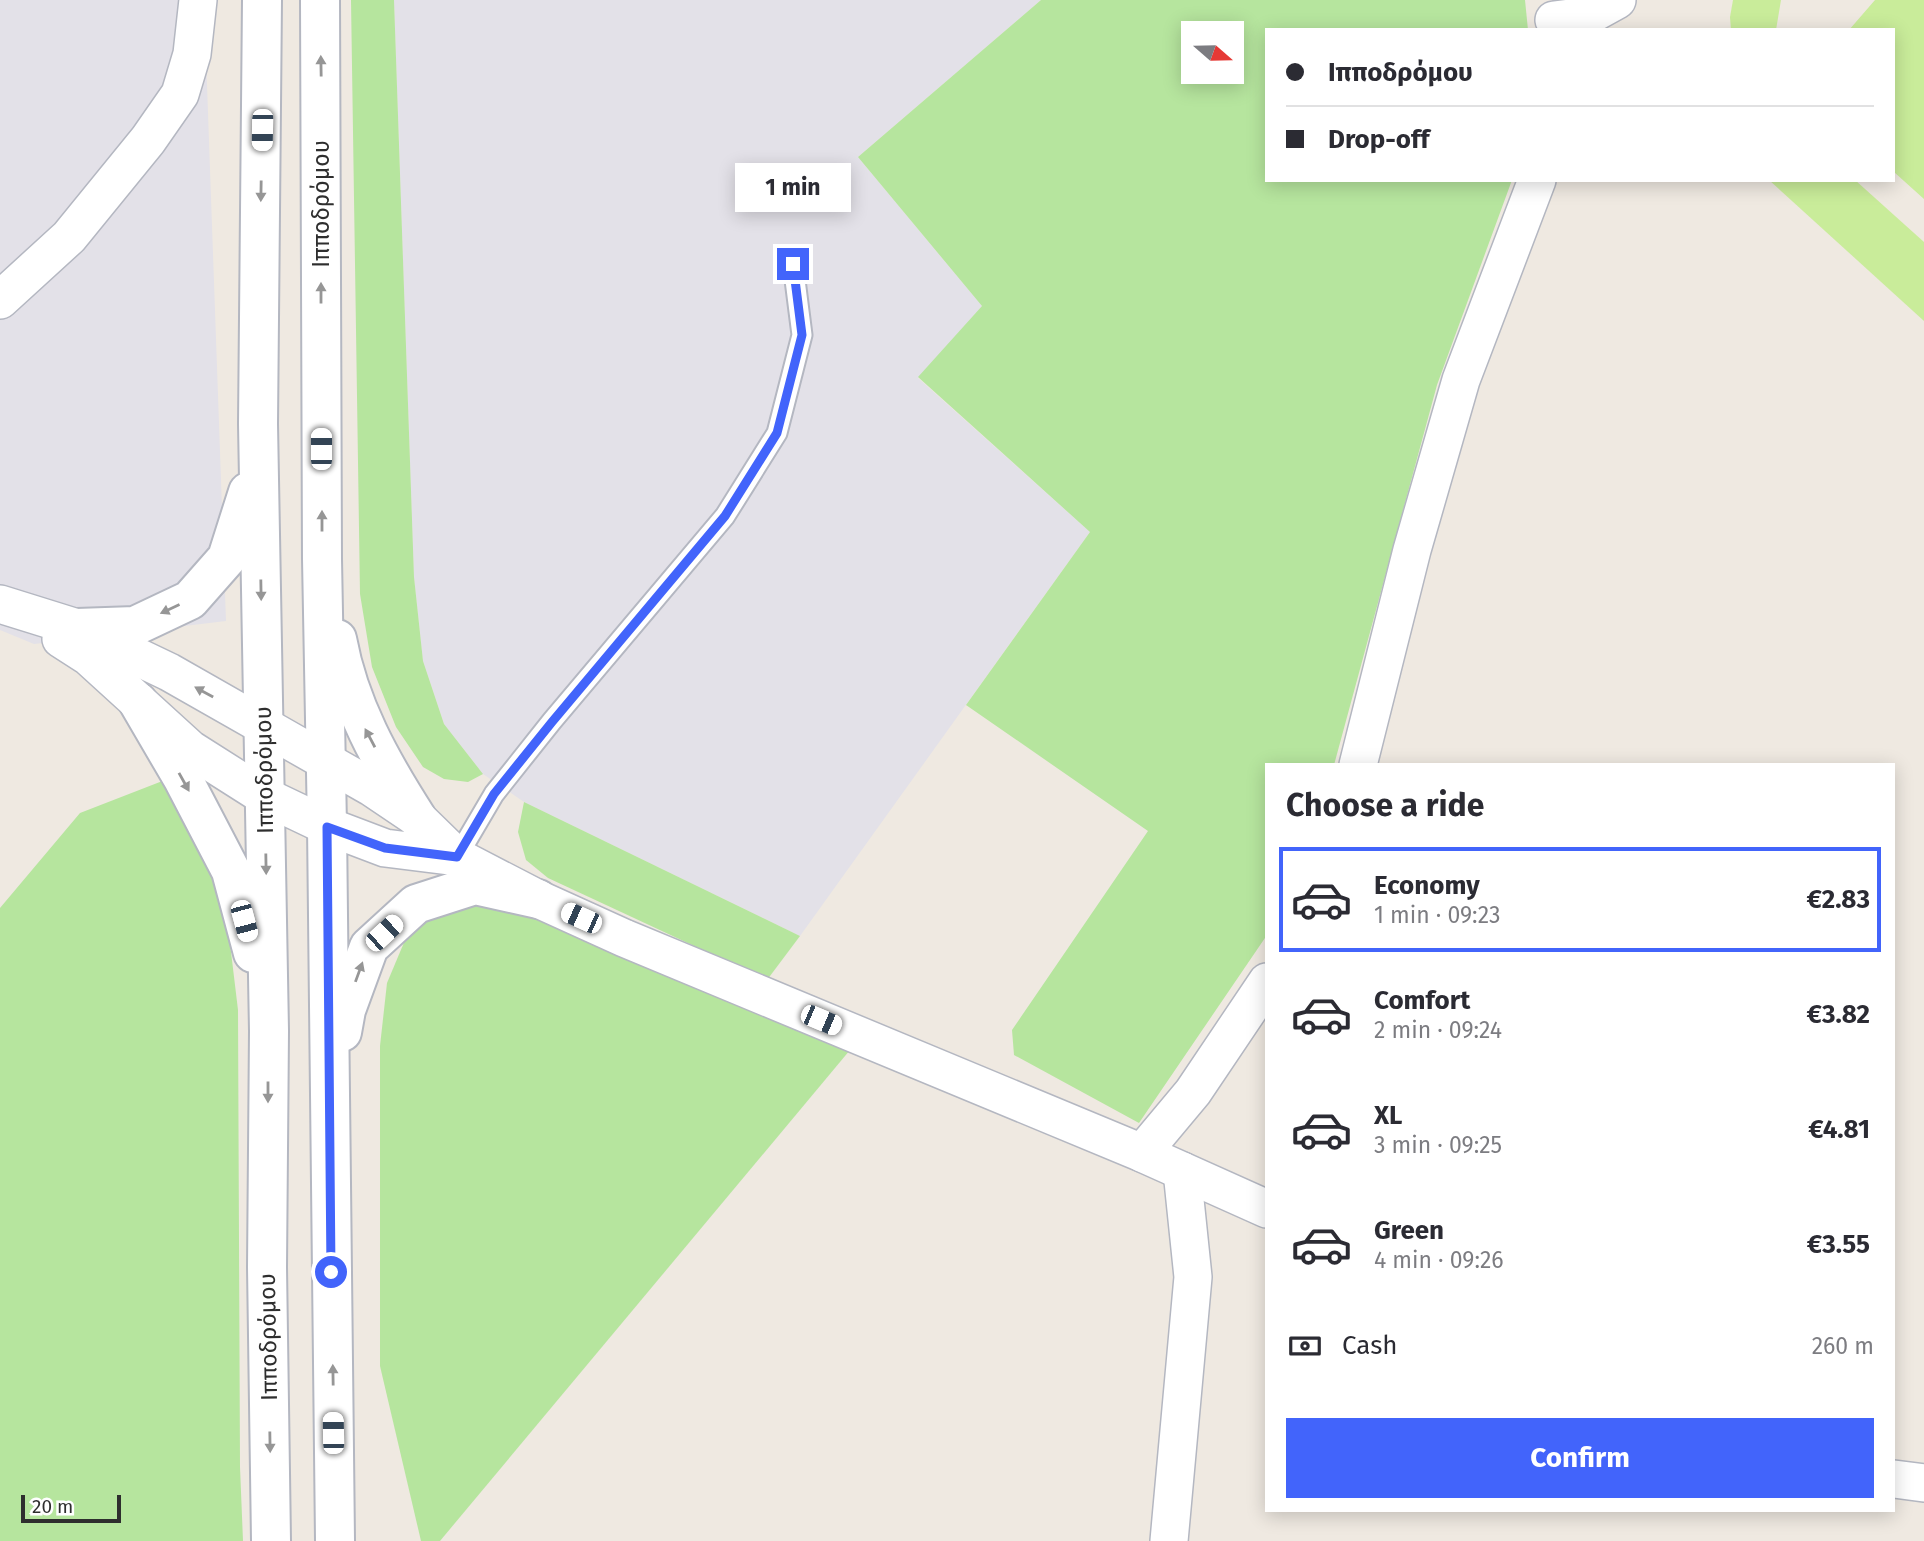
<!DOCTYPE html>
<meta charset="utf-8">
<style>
:root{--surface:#fff;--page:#f2f2f3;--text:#2b2b33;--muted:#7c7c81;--line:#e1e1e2;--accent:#4264fb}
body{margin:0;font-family:"Fira Sans",sans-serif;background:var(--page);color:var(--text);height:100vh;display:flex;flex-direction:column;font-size:26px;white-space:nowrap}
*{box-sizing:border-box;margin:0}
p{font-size:23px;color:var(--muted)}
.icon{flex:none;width:38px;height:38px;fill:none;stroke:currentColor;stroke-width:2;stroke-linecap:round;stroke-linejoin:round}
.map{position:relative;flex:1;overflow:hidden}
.details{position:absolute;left:1265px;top:763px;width:630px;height:749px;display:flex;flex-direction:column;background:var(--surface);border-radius:0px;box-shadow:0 4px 18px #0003}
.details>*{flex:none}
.hud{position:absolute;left:1265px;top:28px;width:630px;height:154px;border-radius:0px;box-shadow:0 4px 18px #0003;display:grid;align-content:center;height:154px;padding:0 21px;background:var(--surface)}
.needle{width:46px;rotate:110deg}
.controls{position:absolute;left:1181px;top:21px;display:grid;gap:14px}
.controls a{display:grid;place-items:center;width:63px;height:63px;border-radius:0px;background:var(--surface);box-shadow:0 4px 18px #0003;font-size:35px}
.scale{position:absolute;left:21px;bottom:18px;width:100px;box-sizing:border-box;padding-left:7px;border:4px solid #2e2e2e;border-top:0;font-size:19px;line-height:24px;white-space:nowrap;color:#2e2e2e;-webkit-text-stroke:5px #fff;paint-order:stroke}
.end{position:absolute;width:32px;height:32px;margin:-16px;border:9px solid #4264fb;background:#fff;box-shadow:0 0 0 4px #fff}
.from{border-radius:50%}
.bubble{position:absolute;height:49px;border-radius:0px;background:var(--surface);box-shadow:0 4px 18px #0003;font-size:23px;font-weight:700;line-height:49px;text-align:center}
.car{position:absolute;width:21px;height:42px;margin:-21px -10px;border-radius:9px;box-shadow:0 0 5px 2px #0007;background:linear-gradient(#fff 24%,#345 0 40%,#fff 0 76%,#345 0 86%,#fff 0)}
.hud b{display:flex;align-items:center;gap:24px;height:66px;font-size:26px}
.hud b+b{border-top:2px solid var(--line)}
.hud i{width:18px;height:18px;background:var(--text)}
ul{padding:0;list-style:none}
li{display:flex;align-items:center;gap:21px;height:105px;margin:0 14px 10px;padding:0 7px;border:4px solid transparent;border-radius:0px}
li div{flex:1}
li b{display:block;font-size:26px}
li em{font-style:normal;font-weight:700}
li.on{border-color:var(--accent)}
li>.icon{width:63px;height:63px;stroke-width:1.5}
h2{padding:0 21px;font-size:32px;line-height:84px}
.pay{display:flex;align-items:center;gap:18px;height:77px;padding:0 21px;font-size:26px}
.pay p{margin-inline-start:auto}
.primary-button{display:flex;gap:14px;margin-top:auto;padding:14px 21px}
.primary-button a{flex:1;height:80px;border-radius:0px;background:var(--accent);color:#fff;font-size:28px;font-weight:700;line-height:80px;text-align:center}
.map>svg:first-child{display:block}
</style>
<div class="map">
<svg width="1924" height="1541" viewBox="0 0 1924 1541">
<rect width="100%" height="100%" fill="#efe9e1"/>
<g fill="#e3e1e8">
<polygon points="0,0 204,0 226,621 34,644 0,630"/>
<polygon points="394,0 1041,0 858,157 982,306 918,378 1090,532 800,936 524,802 483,774 444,724 423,661 414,577"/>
</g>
<g fill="#b6e59e" fill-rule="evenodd">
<polygon points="351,0 394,0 414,577 423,661 444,724 483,774 468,782 444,779 423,767 396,727 372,667 360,594"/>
<path d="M1041,0H1525L1528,30H1267V180H1512L1437,385L1334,765H1267V935L1139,1123L1014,1055L1012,1030L1148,831L966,705L1090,532L918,377L982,306L858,157ZM1232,33V72H1194V33Z"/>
<polygon points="165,780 208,857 228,927 238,1010 240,1467 243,1541 0,1541 0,908 80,813"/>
<polygon points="524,802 800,936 767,980 548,878 526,860 518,832"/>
<polygon points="470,901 531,914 850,1050 440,1541 421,1541 380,1366 380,1046 387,983 408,933 439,910"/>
</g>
<g fill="#c9ec9a">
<polygon points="1733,0 1781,0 1776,30 1731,30 1730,17"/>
<polygon points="1875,0 1924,0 1924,199 1894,172 1894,30 1849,30"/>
<polygon points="1769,180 1855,180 1924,242 1924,321"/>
</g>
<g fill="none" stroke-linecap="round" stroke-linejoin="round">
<g stroke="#b4b7c1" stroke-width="23">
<polyline id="lane" points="457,857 494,794 552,721 725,516 777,433 802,335 793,264"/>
</g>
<g stroke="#b4b7c1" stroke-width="40">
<g id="street">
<polyline points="1554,20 1588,16 1617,0"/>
<polyline points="0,300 69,237 148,140 180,94 192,54 198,0"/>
<polyline points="0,604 77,628 169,672 371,787 417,818 457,857 538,899 624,938 1142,1153 1267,1209"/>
<polyline points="61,639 89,657 190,749 264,796 327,826 385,848 457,857"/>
<polyline points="1358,765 1412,550 1461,380 1537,180"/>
<polyline points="1142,1153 1193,1092 1267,982"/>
<polyline points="1894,1479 1924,1483"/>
<polyline points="1169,1541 1193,1277 1182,1171"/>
</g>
</g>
<g stroke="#b4b7c1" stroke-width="42">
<g id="secondary">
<polyline points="262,0 258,424 269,1031 267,1267 271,1541"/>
<polyline points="320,0 322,559 327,826 335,1541"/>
<polyline points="77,628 135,626 190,600 227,558 248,492"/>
<path d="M337,639C349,705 381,762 417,818"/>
<polyline points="138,702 183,779 231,871 253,953"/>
<polyline points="342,1032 346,1010 369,947 416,904 475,885 538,899"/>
</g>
</g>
<use href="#lane" stroke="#fff" stroke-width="19"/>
<use href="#street" stroke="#fff" stroke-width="37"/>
<use href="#secondary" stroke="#fff" stroke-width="38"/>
</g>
<defs><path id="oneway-solid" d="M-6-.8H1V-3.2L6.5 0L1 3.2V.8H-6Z" transform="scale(1.75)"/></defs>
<g fill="#969696">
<use href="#oneway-solid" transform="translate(321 66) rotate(-91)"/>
<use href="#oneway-solid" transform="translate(261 191) rotate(91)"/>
<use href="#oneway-solid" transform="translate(321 293) rotate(-90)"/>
<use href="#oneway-solid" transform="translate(322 521) rotate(-90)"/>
<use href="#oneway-solid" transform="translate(261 590) rotate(89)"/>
<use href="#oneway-solid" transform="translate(170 609) rotate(155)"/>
<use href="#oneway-solid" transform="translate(204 692) rotate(-151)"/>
<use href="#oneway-solid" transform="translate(370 738) rotate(-118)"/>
<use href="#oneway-solid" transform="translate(184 782) rotate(61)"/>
<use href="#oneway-solid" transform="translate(266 864) rotate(89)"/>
<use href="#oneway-solid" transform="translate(359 972) rotate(-70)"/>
<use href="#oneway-solid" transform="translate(268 1092) rotate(90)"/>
<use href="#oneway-solid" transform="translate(333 1375) rotate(-91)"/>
<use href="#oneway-solid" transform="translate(270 1442) rotate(89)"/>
</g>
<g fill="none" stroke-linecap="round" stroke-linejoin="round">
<polyline stroke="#4264fb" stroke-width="9" points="331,1272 327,827 385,848 457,857 494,794 552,722 725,516 777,433 802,335 793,264"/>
</g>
<g text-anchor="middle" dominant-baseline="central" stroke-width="5" stroke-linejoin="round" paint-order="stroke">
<g font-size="23" fill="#2e2e2e" stroke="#fff">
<text transform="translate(321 204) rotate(-90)">Ιπποδρόμου</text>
<text transform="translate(264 770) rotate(-91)">Ιπποδρόμου</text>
<text transform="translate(268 1337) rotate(-91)">Ιπποδρόμου</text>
</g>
</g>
</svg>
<div class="controls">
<a><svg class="needle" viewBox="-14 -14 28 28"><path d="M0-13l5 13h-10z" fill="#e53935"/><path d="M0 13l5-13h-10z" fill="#7c7c81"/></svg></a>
</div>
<div class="scale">20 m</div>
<i class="end from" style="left:331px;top:1272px"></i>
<i class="end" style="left:793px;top:264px"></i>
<div class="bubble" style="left:735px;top:163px;width:116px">1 min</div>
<i class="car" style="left:262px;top:130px;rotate:181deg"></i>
<i class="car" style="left:321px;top:449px;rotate:0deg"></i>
<i class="car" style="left:581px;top:918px;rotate:294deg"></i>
<i class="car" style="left:244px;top:921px;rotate:165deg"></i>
<i class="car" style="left:384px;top:933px;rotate:47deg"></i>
<i class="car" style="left:821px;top:1020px;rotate:113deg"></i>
<i class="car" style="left:333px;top:1433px;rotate:359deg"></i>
<div class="hud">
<b><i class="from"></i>Ιπποδρόμου</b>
<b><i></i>Drop-off</b>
</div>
<section class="details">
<h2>Choose a ride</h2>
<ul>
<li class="on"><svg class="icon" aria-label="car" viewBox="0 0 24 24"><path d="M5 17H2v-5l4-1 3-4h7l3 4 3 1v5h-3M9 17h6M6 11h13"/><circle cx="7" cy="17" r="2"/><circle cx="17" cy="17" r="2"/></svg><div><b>Economy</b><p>1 min · 09:23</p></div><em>€2.83</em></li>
<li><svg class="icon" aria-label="car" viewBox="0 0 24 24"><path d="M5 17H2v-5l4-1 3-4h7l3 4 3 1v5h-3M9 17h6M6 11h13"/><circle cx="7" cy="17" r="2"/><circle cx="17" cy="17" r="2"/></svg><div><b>Comfort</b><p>2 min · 09:24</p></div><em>€3.82</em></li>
<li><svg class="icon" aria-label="car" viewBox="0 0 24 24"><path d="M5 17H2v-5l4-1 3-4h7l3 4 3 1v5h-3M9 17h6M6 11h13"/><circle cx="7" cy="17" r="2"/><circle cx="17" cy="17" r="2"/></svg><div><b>XL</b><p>3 min · 09:25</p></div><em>€4.81</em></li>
<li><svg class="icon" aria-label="car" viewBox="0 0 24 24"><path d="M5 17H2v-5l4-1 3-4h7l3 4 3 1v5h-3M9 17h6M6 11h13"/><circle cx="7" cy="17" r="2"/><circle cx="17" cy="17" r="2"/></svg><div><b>Green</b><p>4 min · 09:26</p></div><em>€3.55</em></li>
</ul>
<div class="pay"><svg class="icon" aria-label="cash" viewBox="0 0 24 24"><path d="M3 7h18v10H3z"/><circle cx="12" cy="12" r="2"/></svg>Cash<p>260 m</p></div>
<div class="primary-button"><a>Confirm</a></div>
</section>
</div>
